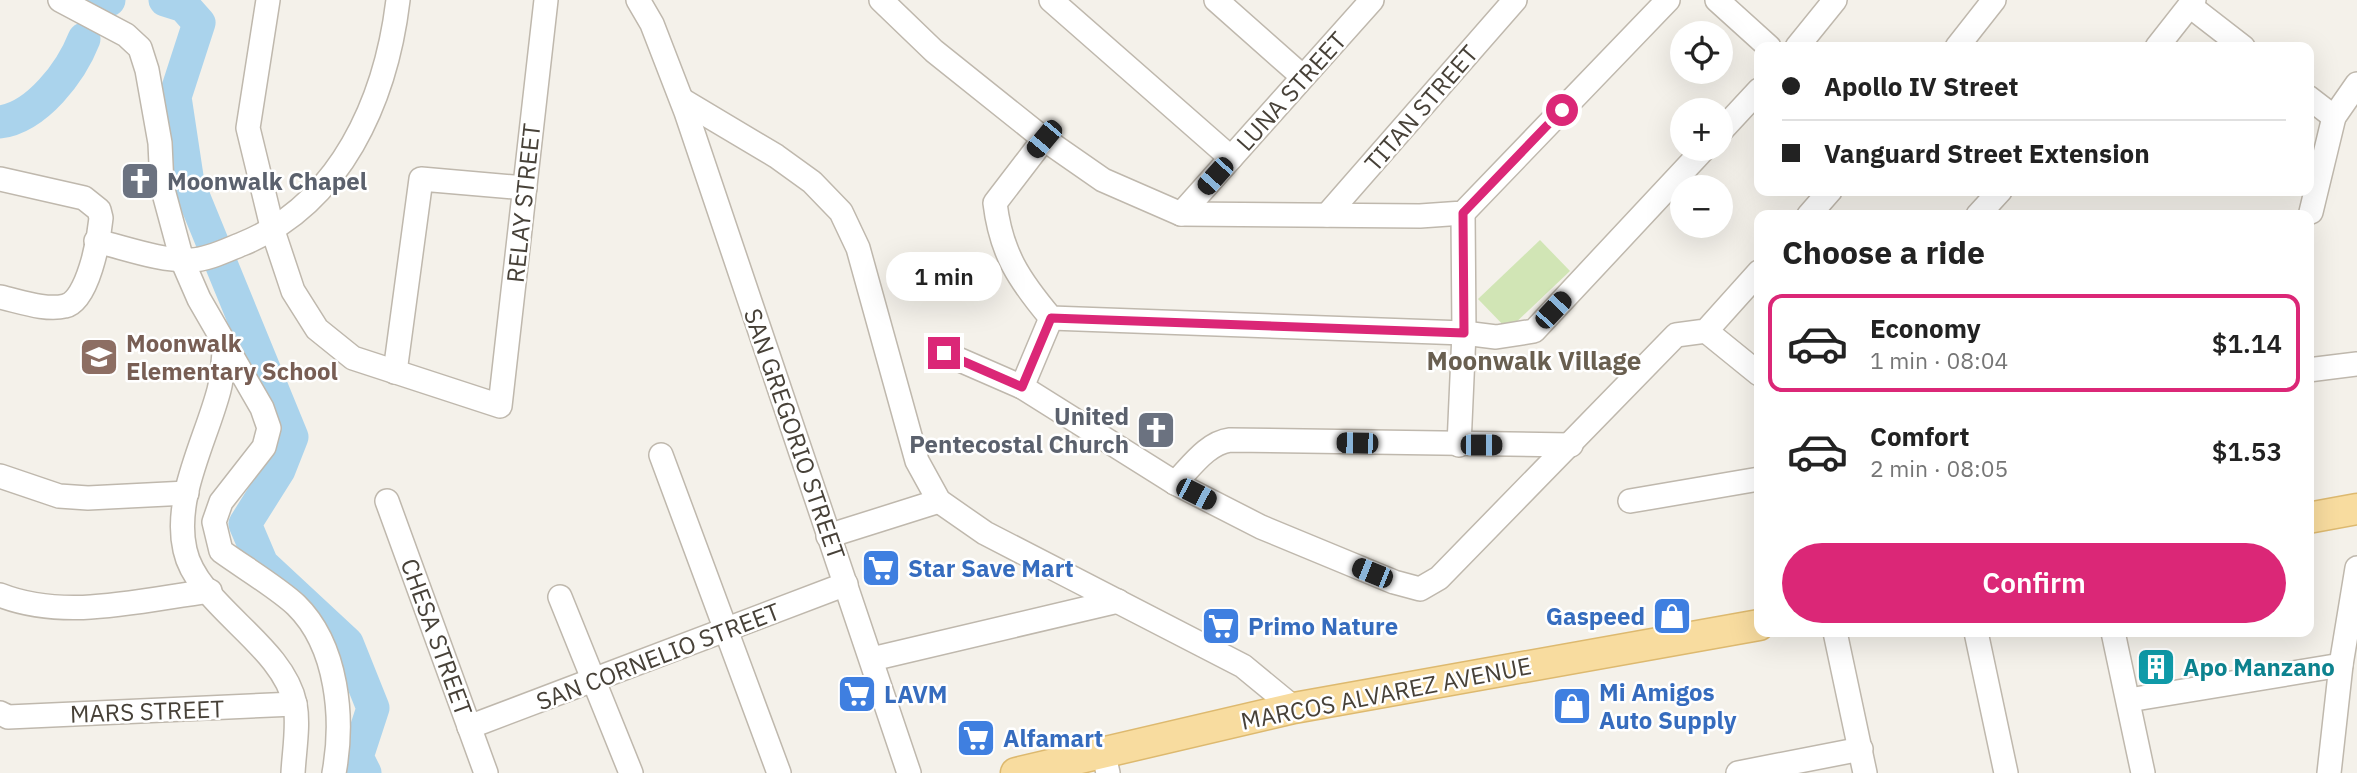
<!DOCTYPE html>
<meta charset="utf-8">
<style>
:root{--surface:#fff;--page:#f2f2f2;--text:#222;--muted:#767676;--line:#e0e0e0;--accent:#db2777}
body{margin:0;font-family:"IBM Plex Sans",sans-serif;background:var(--page);color:var(--text);height:100vh;display:flex;flex-direction:column;font-size:26px;white-space:nowrap}
*{box-sizing:border-box;margin:0}
p{font-size:23px;color:var(--muted)}
.icon{flex:none;width:38px;height:38px;fill:none;stroke:currentColor;stroke-width:2;stroke-linecap:round;stroke-linejoin:round}
.map{position:relative;flex:1;overflow:hidden}
.sheet{position:absolute;left:1754px;top:210px;width:560px;height:427px;display:flex;flex-direction:column;background:var(--surface);border-radius:14px;box-shadow:0 7px 28px #0002}
.sheet>*{flex:none}
.top-card{position:absolute;left:1754px;top:42px;width:560px;height:154px;border-radius:14px;box-shadow:0 7px 28px #0002;display:grid;align-content:center;height:154px;padding:0 28px;background:var(--surface)}
.tools{position:absolute;left:1670px;top:21px;display:grid;gap:14px}
.tools a{display:grid;place-items:center;width:63px;height:63px;border-radius:50%;background:var(--surface);box-shadow:0 7px 28px #0002;font-size:35px}
.end{position:absolute;width:32px;height:32px;margin:-16px;border:9px solid #db2777;background:#fff;box-shadow:0 0 0 4px #fff}
.from{border-radius:50%}
.bubble{position:absolute;height:49px;border-radius:24px;background:var(--surface);box-shadow:0 7px 28px #0002;font-size:23px;font-weight:600;line-height:49px;text-align:center}
.car{position:absolute;width:21px;height:42px;margin:-21px -10px;border-radius:9px;box-shadow:0 0 5px 2px #0007;background:linear-gradient(#222 24%,#8ab4d8 0 40%,#222 0 76%,#8ab4d8 0 86%,#222 0)}
.top-card b{display:flex;align-items:center;gap:24px;height:66px;font-size:26px}
.top-card b+b{border-top:2px solid var(--line)}
.top-card i{width:18px;height:18px;background:var(--text)}
ul{padding:0;list-style:none}
li{display:flex;align-items:center;gap:21px;height:98px;margin:0 14px 10px;padding:0 14px;border:4px solid transparent;border-radius:14px}
li div{flex:1}
li b{display:block;font-size:26px}
li em{font-style:normal;font-weight:600}
li.active{border-color:var(--accent)}
li>.icon{width:63px;height:63px;stroke-width:1.5}
h2{padding:0 28px;font-size:32px;line-height:84px}
.primary-button{display:flex;gap:14px;margin-top:auto;padding:14px 28px}
.primary-button a{flex:1;height:80px;border-radius:42px;background:var(--accent);color:#fff;font-size:28px;font-weight:600;line-height:80px;text-align:center}
.map>svg:first-child{display:block}
</style>
<div class="map">
<svg width="2357" height="773" viewBox="0 0 2357 773">
<rect width="100%" height="100%" fill="#f4f1ea"/>
<polygon fill="#d1e5b5" points="1540,240 1570,271 1508,330 1478,299"/>
<g fill="none" stroke-linecap="round" stroke-linejoin="round">
<g stroke="#aad3ec" stroke-width="33">
<polyline points="165,0 184,6 199,23 175,97 188,183 292,437 279,470 245,524 262,564 347,643 373,708 357,757 365,773"/>
<polyline points="96,12 98,4 109,0"/>
<path d="M0,122C37,117 71,72 84,39"/>
</g>
<g stroke="#bfb8ad" stroke-width="26">
<g id="minor">
<path d="M60,0L126,35L140,48L147,70L160,143L162,186L182,260L199,299L262,408L269,428L264,447L221,502L214,522L221,551C243,567 278,588 296,605C338,646 344,719 334,773"/>
<polyline points="268,0 248,128 273,231 293,291 317,329 353,358 500,406 546,0"/>
<polyline points="638,0 652,24 686,112 909,773"/>
<polyline points="881,0 934,51 1044,139 1103,180 1181,214 1420,216 1463,213 1668,0"/>
<polyline points="1051,0 1231,158"/>
<polyline points="1216,0 1303,77"/>
<polyline points="1717,0 1769,47"/>
<polyline points="2190,6 2243,47"/>
<polyline points="1797,47 1835,0"/>
<polyline points="1957,47 1994,0"/>
<polyline points="2157,47 2194,0"/>
<polyline points="2308,97 2334,117"/>
<polyline points="682,100 776,156 812,182 841,212 858,248 917,461 939,501 985,533 1243,666 1294,708"/>
<polyline points="1720,132 1759,90"/>
<path d="M1044,139L995,203C1001,253 1019,280 1051,318L1464,333L1496,337L1534,331L1704,149"/>
<path d="M0,179L84,198L99,210L101,218C99,239 88,301 65,306C46,311 19,301 0,297"/>
<polyline points="2311,212 2334,117 2357,84"/>
<polyline points="1181,214 1372,0"/>
<polyline points="1327,215 1515,0"/>
<polyline points="1809,215 1830,191"/>
<polyline points="1978,215 2000,191"/>
<path d="M96,241C126,248 160,261 191,260C207,260 227,250 242,244C341,204 386,100 398,0"/>
<polyline points="1706,331 1759,374"/>
<path d="M225,343C223,358 223,375 219,390C206,440 173,498 185,550C197,606 283,644 295,704C299,725 294,752 293,773"/>
<polyline points="944,353 1022,387 1175,483 1261,527 1394,582 1420,589 1439,578 1676,335 1706,331 1759,272"/>
<polyline points="2308,370 2357,364"/>
<polyline points="395,372 421,179 525,188"/>
<polyline points="1022,387 1051,318"/>
<polyline points="1459,445 1464,333 1463,213"/>
<polyline points="661,455 779,773"/>
<polyline points="0,476 59,496 88,498 187,493"/>
<path d="M1175,483C1191,467 1207,443 1230,440L1571,445"/>
<polyline points="387,501 486,773"/>
<polyline points="1630,501 1759,479"/>
<polyline points="828,536 939,501"/>
<path d="M0,595C66,621 141,600 210,591"/>
<polyline points="560,597 631,773"/>
<polyline points="1835,632 1865,773"/>
<polyline points="1976,632 2006,773"/>
<polyline points="2113,632 2143,773"/>
<polyline points="872,659 1118,601"/>
<polyline points="2129,700 2341,665"/>
<polyline points="0,713 8,717 295,704"/>
<polyline points="469,727 846,584"/>
<polyline points="1103,751 1108,773"/>
<polyline points="1738,773 1861,749"/>
<polyline points="2329,773 2341,665 2357,568"/>
</g>
</g>
<g stroke="#ddb96f" stroke-width="33">
<g id="major">
<polyline points="2308,518 2357,509"/>
<polyline points="1016,773 1294,708 1759,625"/>
</g>
</g>
<use href="#minor" stroke="#fff" stroke-width="23"/>
<use href="#major" stroke="#f8dc9f" stroke-width="30"/>
</g>
<g fill="none" stroke-linecap="round" stroke-linejoin="round">
<polyline stroke="#db2777" stroke-width="9" points="944,353 1022,387 1051,318 1464,333 1463,213 1562,110"/>
</g>
<defs>
<g id="church-square" transform="scale(2.0125)"><rect x="-9" y="-9" width="18" height="18" rx="4" fill="#6b7280" stroke="#fff"/><path d="M-1.2-6h2.4v3.5h3.3v2.4h-3.3V6h-2.4V-.1h-3.3v-2.4h3.3Z" fill="#fff"/></g>
<g id="school-square" transform="scale(2.0125)"><rect x="-9" y="-9" width="18" height="18" rx="4" fill="#8d6e63" stroke="#fff"/><path d="M0-5L7-2L0 1L-7-2ZM-4 1L0 2.5L4 1V4Q0 6-4 4Z" fill="#fff"/></g>
<g id="supermarket-square" transform="scale(2.0125)"><rect x="-9" y="-9" width="18" height="18" rx="4" fill="#3f7fe0" stroke="#fff"/><path d="M-6-5.5h2.5l.6 2H6L4.5 2H-2.5L-4.4-4H-6ZM-1.5 3.2a1.3 1.3 0 1 0 .1 0ZM3 3.2a1.3 1.3 0 1 0 .1 0Z" fill="#fff"/></g>
<g id="shop-square" transform="scale(2.0125)"><rect x="-9" y="-9" width="18" height="18" rx="4" fill="#3f7fe0" stroke="#fff"/><path d="M-5-2.5h2.3a2.7 3.5 0 0 1 5.4 0H5L5.5 6h-11ZM-1.5-2.5h3a1.5 2.3 0 0 0-3 0Z" fill="#fff"/></g>
<g id="building-square" transform="scale(2.0125)"><rect x="-9" y="-9" width="18" height="18" rx="4" fill="#0f9aa8" stroke="#fff"/><path d="M-4-6H4V6H1V3H-1V6H-4ZM-2.5-4.3h1.7v1.8h-1.7ZM.8-4.3h1.7v1.8H.8ZM-2.5-1h1.7V.8h-1.7ZM.8-1h1.7V.8H.8Z" fill="#fff"/></g>
</defs>
<g fill-rule="evenodd">
<use href="#church-square" x="140" y="181"/>
<use href="#school-square" x="99" y="357"/>
<use href="#church-square" x="1156" y="430"/>
<use href="#supermarket-square" x="881" y="568"/>
<use href="#shop-square" x="1672" y="616"/>
<use href="#supermarket-square" x="1221" y="626"/>
<use href="#building-square" x="2156" y="667"/>
<use href="#supermarket-square" x="857" y="694"/>
<use href="#shop-square" x="1572" y="706"/>
<use href="#supermarket-square" x="976" y="738"/>
</g>
<g text-anchor="middle" dominant-baseline="central" stroke-width="5" stroke-linejoin="round" paint-order="stroke">
<g font-size="24" fill="#474138" stroke="#fff">
<text transform="translate(1291 91) rotate(-48)">LUNA STREET</text>
<text transform="translate(1421 108) rotate(-49)">TITAN STREET</text>
<text transform="translate(523 203) rotate(-84)">RELAY STREET</text>
<text transform="translate(795 434) rotate(71)">SAN GREGORIO STREET</text>
<text transform="translate(437 637) rotate(70)">CHESA STREET</text>
<text transform="translate(658 656) rotate(-21)">SAN CORNELIO STREET</text>
<text transform="translate(1386 693) rotate(-11)">MARCOS ALVAREZ AVENUE</text>
<text transform="translate(147 711) rotate(-2)">MARS STREET</text>
</g>
<g font-size="24" font-weight="bold" fill="#5b616d" stroke="#fff" text-anchor="start">
<text x="167" y="181">Moonwalk Chapel</text>
<text x="1129" y="416" text-anchor="end">United<tspan x="1129" dy="28">Pentecostal Church</tspan></text>
</g>
<g font-size="24" font-weight="bold" fill="#785e54" stroke="#fff" text-anchor="start">
<text x="126" y="343">Moonwalk<tspan x="126" dy="28">Elementary School</tspan></text>
</g>
<g font-size="24" font-weight="bold" fill="#366cbe" stroke="#fff" text-anchor="start">
<text x="908" y="568">Star Save Mart</text>
<text x="1645" y="616" text-anchor="end">Gaspeed</text>
<text x="1248" y="626">Primo Nature</text>
<text x="1599" y="692">Mi Amigos<tspan x="1599" dy="28">Auto Supply</tspan></text>
<text x="884" y="694">LAVM</text>
<text x="1003" y="738">Alfamart</text>
</g>
<g font-size="24" font-weight="bold" fill="#0d838f" stroke="#fff" text-anchor="start">
<text x="2183" y="667">Apo Manzano</text>
</g>
<g font-size="26" font-weight="bold" fill="#695f50" stroke="#fff">
<text x="1534" y="360">Moonwalk Village</text>
</g>
</g>
</svg>
<div class="tools">
<a><svg class="icon" aria-label="locate" viewBox="0 0 24 24"><circle cx="12" cy="12" r="6"/><path d="M12 2v4M12 18v4M2 12h4M18 12h4"/></svg></a>
<a>+</a>
<a>−</a>
</div>
<i class="end from" style="left:1562px;top:110px"></i>
<i class="end" style="left:944px;top:353px"></i>
<div class="bubble" style="left:886px;top:252px;width:116px">1 min</div>
<i class="car" style="left:1044px;top:139px;rotate:220deg"></i>
<i class="car" style="left:1215px;top:176px;rotate:222deg"></i>
<i class="car" style="left:1553px;top:310px;rotate:43deg"></i>
<i class="car" style="left:1357px;top:443px;rotate:271deg"></i>
<i class="car" style="left:1481px;top:445px;rotate:90deg"></i>
<i class="car" style="left:1196px;top:494px;rotate:117deg"></i>
<i class="car" style="left:1372px;top:573px;rotate:292deg"></i>
<div class="top-card">
<b><i class="from"></i>Apollo IV Street</b>
<b><i></i>Vanguard Street Extension</b>
</div>
<section class="sheet">
<h2>Choose a ride</h2>
<ul>
<li class="active"><svg class="icon" aria-label="car" viewBox="0 0 24 24"><path d="M5 17H2v-5l4-1 3-4h7l3 4 3 1v5h-3M9 17h6M6 11h13"/><circle cx="7" cy="17" r="2"/><circle cx="17" cy="17" r="2"/></svg><div><b>Economy</b><p>1 min · 08:04</p></div><em>$1.14</em></li>
<li><svg class="icon" aria-label="car" viewBox="0 0 24 24"><path d="M5 17H2v-5l4-1 3-4h7l3 4 3 1v5h-3M9 17h6M6 11h13"/><circle cx="7" cy="17" r="2"/><circle cx="17" cy="17" r="2"/></svg><div><b>Comfort</b><p>2 min · 08:05</p></div><em>$1.53</em></li>
</ul>
<div class="primary-button"><a>Confirm</a></div>
</section>
</div>
